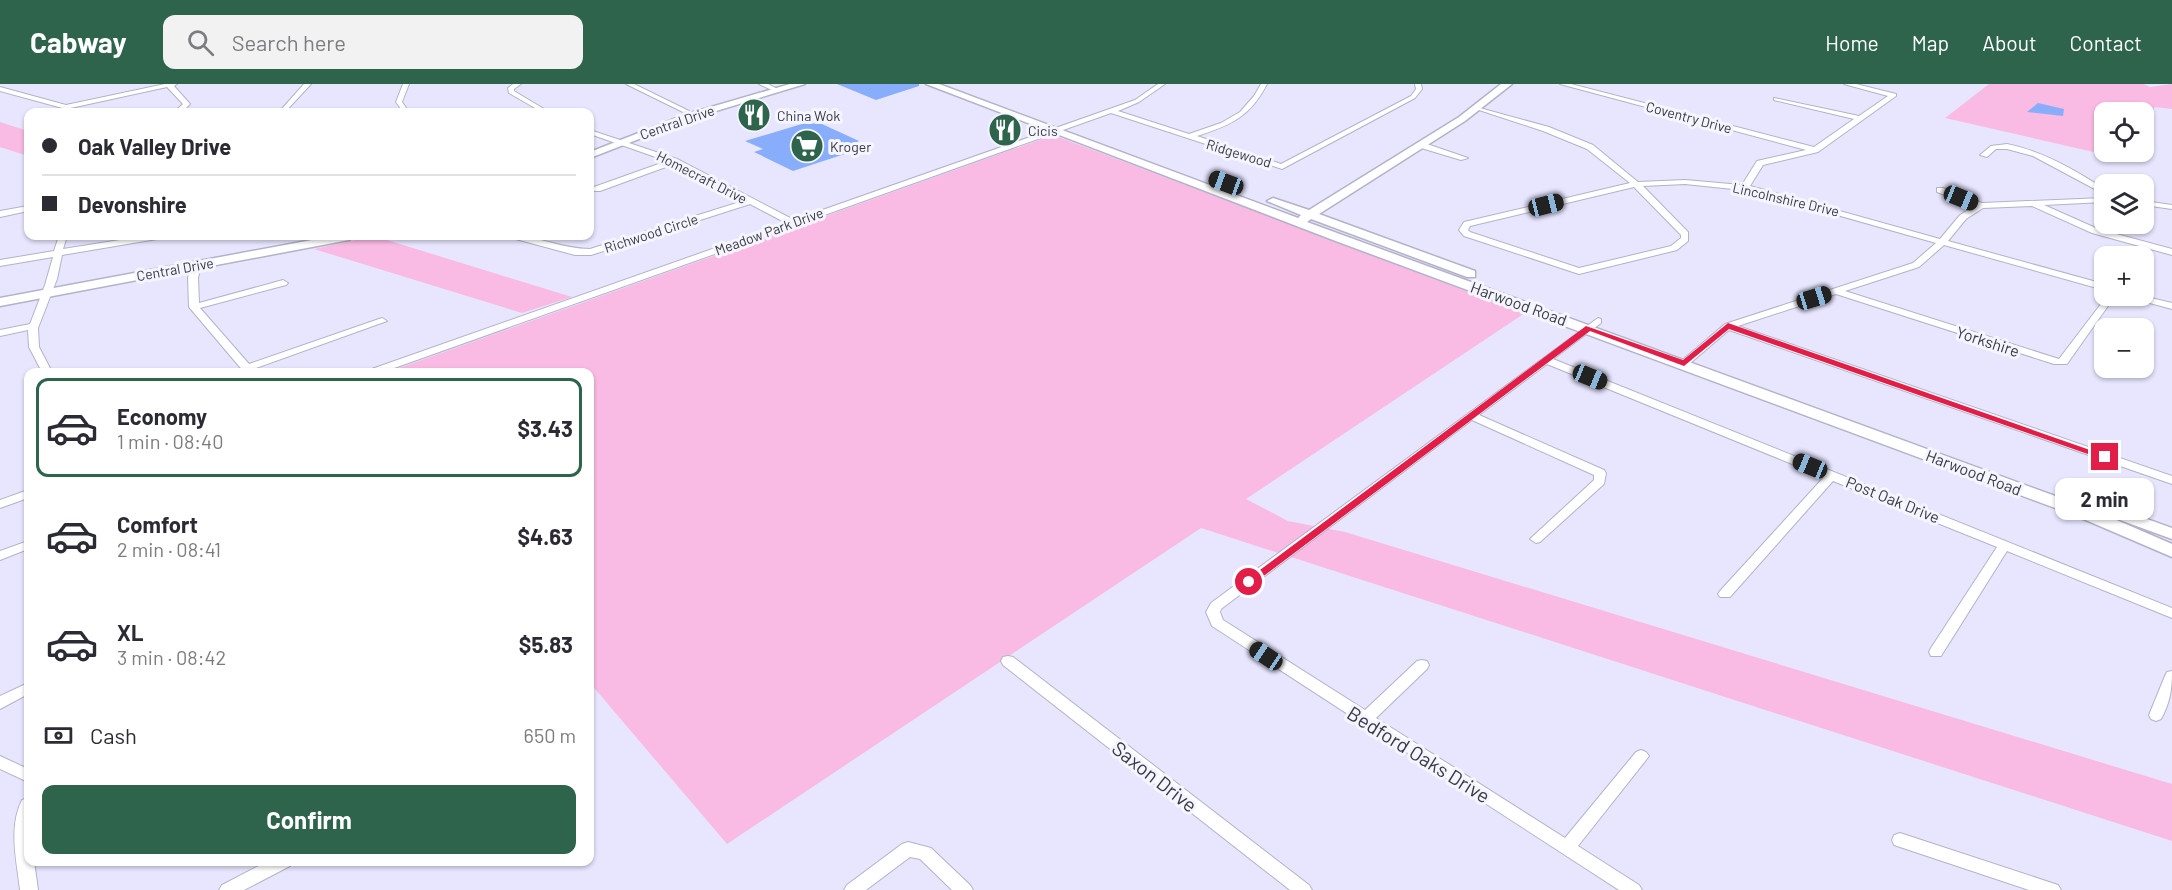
<!DOCTYPE html>
<meta charset="utf-8">
<style>
:root{--surface:#fff;--page:#f2f2f3;--text:#2b2b33;--muted:#7c7c81;--line:#e1e1e2;--accent:#2d644b}
body{margin:0;font-family:Barlow,sans-serif;background:var(--page);color:var(--text);height:100vh;display:flex;flex-direction:column;font-size:22px;white-space:nowrap}
*{box-sizing:border-box;margin:0}
p{font-size:20px;color:var(--muted)}
.icon{flex:none;width:33px;height:33px;fill:none;stroke:currentColor;stroke-width:2;stroke-linecap:round;stroke-linejoin:round}
.map{position:relative;flex:1;overflow:hidden}
.panel{position:absolute;left:24px;top:284px;width:570px;height:498px;display:flex;flex-direction:column;background:var(--surface);border-radius:12px;box-shadow:0 2px 4px #0004}
.panel>*{flex:none}
.banner{position:absolute;left:24px;top:24px;width:570px;height:132px;border-radius:12px;box-shadow:0 2px 4px #0004;display:grid;align-content:center;height:132px;padding:0 18px;background:var(--surface)}
.fabs{position:absolute;left:2094px;top:18px;display:grid;gap:12px}
.fabs a{display:grid;place-items:center;width:60px;height:60px;border-radius:12px;background:var(--surface);box-shadow:0 2px 4px #0004;font-size:30px}
.end{position:absolute;width:27px;height:27px;margin:-14px;border:8px solid #e11d48;background:#fff;box-shadow:0 0 0 3px #fff}
.from{border-radius:50%}
.bubble{position:absolute;height:42px;border-radius:12px;background:var(--surface);box-shadow:0 2px 4px #0004;font-size:20px;font-weight:700;line-height:42px;text-align:center}
.car{position:absolute;width:18px;height:36px;margin:-18px -9px;border-radius:8px;box-shadow:0 0 4px 2px #0007;background:linear-gradient(#222 24%,#8ab4d8 0 40%,#222 0 76%,#8ab4d8 0 86%,#222 0)}
.banner b{display:flex;align-items:center;gap:21px;height:57px;font-size:22px}
.banner b+b{border-top:2px solid var(--line)}
.banner i{width:15px;height:15px;background:var(--text)}
ul{padding:10px 0 0;list-style:none}
li{display:flex;align-items:center;gap:18px;height:99px;margin:0 12px 9px;padding:0 6px;border:3px solid transparent;border-radius:12px}
li div{flex:1}
li b{display:block;font-size:22px}
li em{font-style:normal;font-weight:700}
li.current{border-color:var(--accent)}
li>.icon{width:54px;height:54px;stroke-width:1.5}
.pay{display:flex;align-items:center;gap:15px;height:66px;padding:0 18px;font-size:22px}
.pay p{margin-inline-start:auto}
.primary-button{display:flex;gap:12px;margin-top:auto;padding:12px 18px}
.primary-button a{flex:1;height:69px;border-radius:12px;background:var(--accent);color:#fff;font-size:24px;font-weight:700;line-height:69px;text-align:center}
header{display:flex;align-items:center;gap:36px;box-sizing:border-box;height:84px;padding:0 30px;background:var(--accent);color:#fff}
header strong{font-size:28px}
nav{display:flex;gap:33px;margin-inline-start:auto;font-size:21px}
.search{width:420px;height:54px;background:var(--page);display:flex;align-items:center;gap:15px;box-sizing:border-box;padding:0 21px;border-radius:12px;color:var(--muted);font-size:22px}
.map>svg:first-child{display:block}
</style>
<header>
<strong>Cabway</strong>
<div class="search"><svg class="icon" aria-label="search" viewBox="0 0 24 24"><circle cx="10" cy="10" r="6"/><path d="M15 15l6 6"/></svg>Search here</div>
<nav><a>Home</a><a>Map</a><a>About</a><a>Contact</a></nav>
</header>
<div class="map">
<svg width="2172" height="806" viewBox="0 0 2172 806">
<rect width="100%" height="100%" fill="#e8e6ff"/>
<g fill="#f9bbe3">
<polygon points="1989,0 2144,0 2150,3 2172,0 2172,25 2155,23 2144,36 2144,28 2104,28 2104,64 2098,69 1945,34"/>
<polygon points="0,38 28,47 28,72 0,63"/>
<polygon points="1053,51 1525,229 1246,415 1288,437 1345,448 2172,700 2172,757 1201,444 727,760 590,599 590,288 388,288"/>
<polygon points="374,152 572,213 522,229 314,165"/>
</g>
<g fill="#88aefb">
<polygon points="837,0 919,0 919,2 876,16"/>
<polygon points="2038,19 2064,25 2063,32 2027,28"/>
<polygon points="805,39 822,40 859,57 854,60 863,64 793,87 754,68 763,65 745,57"/>
</g>
<g fill="none" stroke-linecap="round" stroke-linejoin="round">
<g stroke="#b3b2c9" stroke-width="2">
<g id="street">
<polygon points="165,0 177,0 174,2 190,20 182,28 174,28 183,20 167,3 66,25 0,7 0,3 66,21"/>
<polygon points="304,0 311,0 285,28 279,28"/>
<polygon points="403,0 409,0 402,18 409,28 403,28 396,18"/>
<polygon points="513,0 521,0 514,5 514,7 549,28 542,28 509,9 508,4"/>
<polygon points="626,0 634,0 689,27 683,28"/>
<polygon points="759,0 768,0 781,7 776,8"/>
<path d="M1158,0H1165L1139,18L1118,27L1189,50L1221,39L1240,28L1254,12L1261,0H1267C1250,33 1231,41 1197,52L1281,80L1411,12L1416,5L1415,0H1421L1422,5L1415,14L1282,85L1111,29L383,288H368L369,286L786,139L750,120L591,171H575L512,154L511,152C538,152 563,165 590,165L743,117L674,80L600,107H594V103L667,77L590,50V46L677,75L794,136L1135,16Z"/>
<path d="M1560,0H1571L1814,63L1854,35L1774,16V14L1859,32L1888,12L1844,0H1856L1896,10V12L1818,68L1763,81L1750,102L1940,155L1960,131L1975,122L1937,108V104H1943L1982,119L2104,114V118L2044,121L2098,145L2172,165V171L2092,149L2032,122L1983,124L1966,135L1948,157L2104,200V206L1944,161L1919,183L1845,207L2059,275L2107,212H2115L2067,280H2054L1836,210L1738,242L2172,392V400L1729,246L1688,281H1680L1679,279L1725,240L1913,179L1936,159L1752,107L1685,100L1643,102L1688,148V157L1677,166L1579,190L1464,152L1459,146L1464,138L1630,99L1587,65L1543,47L1476,25V23L1549,43L1593,61L1638,98L1685,96L1742,101L1757,77L1806,66ZM1634,103L1681,151V154L1671,162L1579,184L1470,148L1468,146L1470,142Z"/>
<polygon points="1418,59 1424,59 1468,74 1461,76 1418,63"/>
<path d="M2007,60C2042,67 2074,85 2104,105V110L2033,72L2007,65H1996L1987,73L1980,71L1991,62Z"/>
<polygon points="2144,117 2172,121 2172,125 2144,121"/>
<polygon points="28,122 28,127 0,133 0,127"/>
<polygon points="59,152 67,152 63,165 145,152 161,152 157,155 62,171 57,195 38,244 39,263 52,288 42,288 29,263 28,246 0,252 0,246 30,240 45,201 53,173 0,182 0,176 54,167"/>
<polygon points="196,178 201,181 198,194 199,219 283,196 288,199 286,201 200,224 249,280 379,235 382,234 387,237 253,285 255,288 244,288 189,223 188,194 191,181"/>
<polygon points="2129,212 2143,212 2172,219 2172,225 2131,214"/>
<polygon points="1598,234 1601,235 1601,239 1553,275 2172,524 2172,534 2007,467 1941,572 1931,572 1929,568 1931,564 1997,463 1833,397 1730,513 1720,513 1718,510 1720,507 1824,393 1547,280 1479,331 1604,386 1606,389 1604,400 1540,458 1536,459 1530,455 1594,396 1594,391 1472,336 1221,525 1220,528 1223,536 1365,626 1417,577 1422,576 1427,577 1429,581 1427,585 1376,634 1565,754 1636,668 1641,666 1646,668 1649,672 1646,676 1578,762 1639,801 1642,806 1619,806 1212,542 1206,528 1211,519"/>
<polygon points="28,406 28,414 0,424 0,416"/>
<polygon points="28,457 28,465 0,476 0,467"/>
<polygon points="1008,572 1013,573 1309,801 1312,806 1290,806 1003,581 1001,577 1003,573"/>
<path d="M2172,587C2172,605 2170,619 2161,635L2156,637L2151,635L2149,631L2165,592L2167,588Z"/>
<polygon points="28,599 28,610 0,625 0,612"/>
<polygon points="0,672 28,685 28,698 0,685"/>
<path d="M28,714V777H34L38,806H20C17,777 8,744 22,716Z"/>
<polygon points="1900,749 2052,799 2058,801 2061,806 2029,806 1894,761 1892,756 1894,751"/>
<polygon points="908,758 931,764 970,801 973,806 952,806 920,775 910,773 866,806 844,806 847,801 902,760"/>
<polygon points="268,777 292,777 290,782 244,806 219,806 222,801"/>
</g>
</g>
<g stroke="#b3b2c9" stroke-width="3">
<g id="secondary">
<polygon points="790,0 805,0 693,34 590,74 590,68 687,30"/>
<polygon points="926,0 939,0 1298,134 1301,131 1267,117 1273,114 1309,126 1459,33 1501,0 1512,0 1465,37 1319,130 1475,187 1475,193 1467,193 1311,135 1307,138 2077,420 2075,417 2077,413 2083,412 2172,444 2172,455 2098,428 2172,460 2172,473 2074,431 1333,156"/>
<polygon points="333,152 355,152 349,156 0,222 0,214"/>
</g>
</g>
<use href="#street" fill="#fff" fill-rule="evenodd"/>
<use href="#secondary" fill="#fff" fill-rule="evenodd"/>
</g>
<polygon fill="#e11d48" points="1728,239 2110,373 2102,375 1729,245 1684,282 1590,247 1253,500 1244,498 1586,242 1683,276"/>
<defs>
<g id="restaurant-disc" transform="scale(1.725)"><circle r="9.5" fill="#2d644b" stroke="#f5f5ff"/><path d="M-5-6h1v4h1v-4h1v4h1v-4h1v5L-1.5 .5V6h-2V.5L-5-1ZM5-6V6H3V1.5H1.5Q1.5-4 5-6Z" fill="#fff"/></g>
<g id="supermarket-disc" transform="scale(1.725)"><circle r="9.5" fill="#2d644b" stroke="#f5f5ff"/><path d="M-6-5.5h2.5l.6 2H6L4.5 2H-2.5L-4.4-4H-6ZM-1.5 3.2a1.3 1.3 0 1 0 .1 0ZM3 3.2a1.3 1.3 0 1 0 .1 0Z" fill="#fff"/></g>
</defs>
<g fill-rule="evenodd">
<use href="#restaurant-disc" x="754" y="31"/>
<use href="#restaurant-disc" x="1005" y="46"/>
<use href="#supermarket-disc" x="807" y="62"/>
</g>
<g text-anchor="middle" dominant-baseline="central" stroke-width="6" stroke-linejoin="round" paint-order="stroke">
<g font-size="14" fill="#393942" stroke="#f5f5ff" text-anchor="start">
<text x="777" y="31">China Wok</text>
<text x="1028" y="46">Cicis</text>
<text x="830" y="62">Kroger</text>
</g>
<g font-size="14" fill="#393942" stroke="#f5f5ff">
<text transform="translate(1689 33) rotate(15)">Coventry Drive</text>
<text transform="translate(677 38) rotate(-19)">Central Drive</text>
<text transform="translate(1239 69) rotate(17)">Ridgewood</text>
<text transform="translate(702 93) rotate(27)">Homecraft Drive</text>
<text transform="translate(1786 115) rotate(13)">Lincolnshire Drive</text>
<text transform="translate(769 147) rotate(-20)">Meadow Park Drive</text>
<text transform="translate(651 149) rotate(-18)">Richwood Circle</text>
<text transform="translate(175 185) rotate(-10)">Central Drive</text>
</g>
<g font-size="16" fill="#393942" stroke="#f5f5ff">
<text transform="translate(1519 219) rotate(20)">Harwood Road</text>
<text transform="translate(1988 257) rotate(18)">Yorkshire</text>
<text transform="translate(1974 388) rotate(21)">Harwood Road</text>
<text transform="translate(1893 415) rotate(22)">Post Oak Drive</text>
</g>
<g font-size="20" fill="#393942" stroke="#f5f5ff">
<text transform="translate(1419 670) rotate(32)">Bedford Oaks Drive</text>
<text transform="translate(1155 692) rotate(38)">Saxon Drive</text>
</g>
</g>
</svg>
<div class="fabs">
<a><svg class="icon" aria-label="locate" viewBox="0 0 24 24"><circle cx="12" cy="12" r="6"/><path d="M12 2v4M12 18v4M2 12h4M18 12h4"/></svg></a>
<a><svg class="icon" aria-label="layers" viewBox="0 0 24 24"><path d="M12 4l9 5-9 5-9-5zM3 14l9 5 9-5"/></svg></a>
<a>+</a>
<a>−</a>
</div>
<i class="end from" style="left:1249px;top:498px"></i>
<i class="end" style="left:2105px;top:373px"></i>
<div class="bubble" style="left:2055px;top:394px;width:99px">2 min</div>
<i class="car" style="left:1226px;top:99px;rotate:290deg"></i>
<i class="car" style="left:1961px;top:114px;rotate:112deg"></i>
<i class="car" style="left:1546px;top:121px;rotate:76deg"></i>
<i class="car" style="left:1814px;top:214px;rotate:73deg"></i>
<i class="car" style="left:1590px;top:293px;rotate:112deg"></i>
<i class="car" style="left:1810px;top:382px;rotate:292deg"></i>
<i class="car" style="left:1266px;top:572px;rotate:304deg"></i>
<div class="banner">
<b><i class="from"></i>Oak Valley Drive</b>
<b><i></i>Devonshire</b>
</div>
<section class="panel">
<ul>
<li class="current"><svg class="icon" aria-label="car" viewBox="0 0 24 24"><path d="M5 17H2v-5l4-1 3-4h7l3 4 3 1v5h-3M9 17h6M6 11h13"/><circle cx="7" cy="17" r="2"/><circle cx="17" cy="17" r="2"/></svg><div><b>Economy</b><p>1 min · 08:40</p></div><em>$3.43</em></li>
<li><svg class="icon" aria-label="car" viewBox="0 0 24 24"><path d="M5 17H2v-5l4-1 3-4h7l3 4 3 1v5h-3M9 17h6M6 11h13"/><circle cx="7" cy="17" r="2"/><circle cx="17" cy="17" r="2"/></svg><div><b>Comfort</b><p>2 min · 08:41</p></div><em>$4.63</em></li>
<li><svg class="icon" aria-label="car" viewBox="0 0 24 24"><path d="M5 17H2v-5l4-1 3-4h7l3 4 3 1v5h-3M9 17h6M6 11h13"/><circle cx="7" cy="17" r="2"/><circle cx="17" cy="17" r="2"/></svg><div><b>XL</b><p>3 min · 08:42</p></div><em>$5.83</em></li>
</ul>
<div class="pay"><svg class="icon" aria-label="cash" viewBox="0 0 24 24"><path d="M3 7h18v10H3z"/><circle cx="12" cy="12" r="2"/></svg>Cash<p>650 m</p></div>
<div class="primary-button"><a>Confirm</a></div>
</section>
</div>
